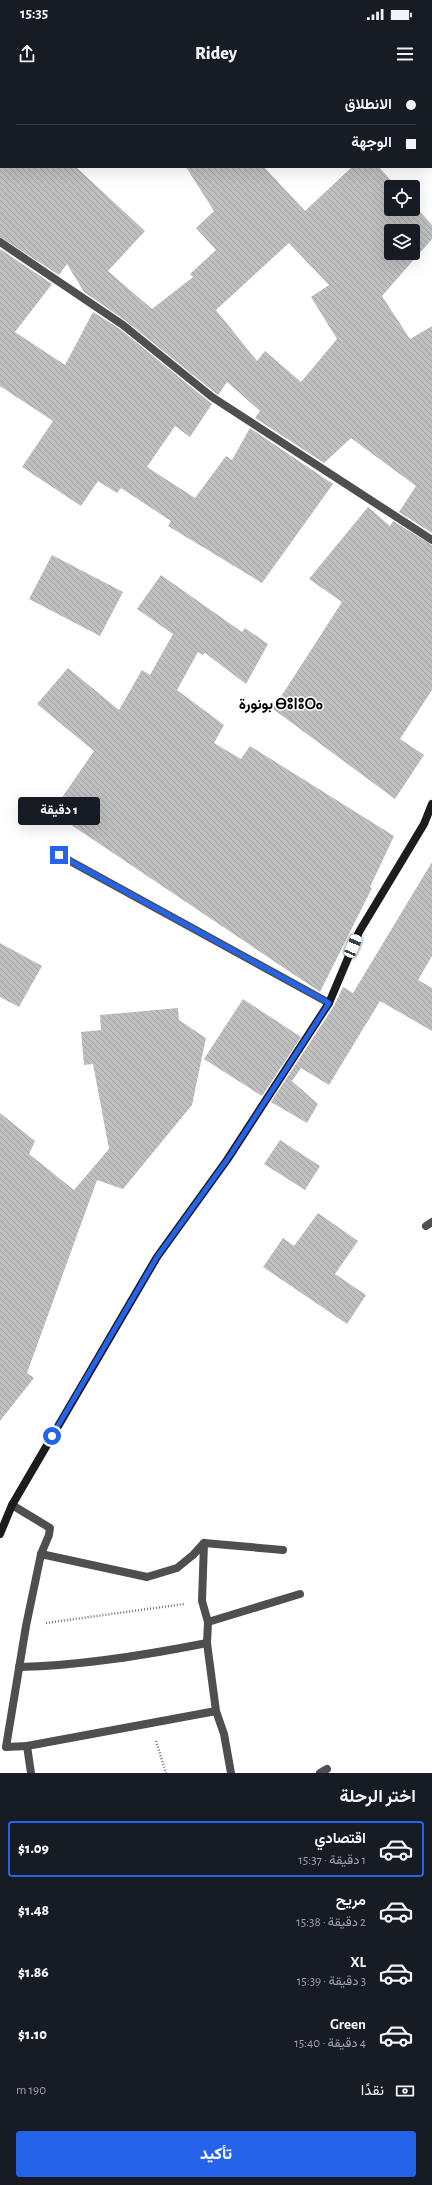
<!DOCTYPE html>
<html lang="ar">
<meta charset="utf-8">
<style>
:root{--surface:#171b24;--page:#242831;--text:#f1f3f6;--muted:#9ea1a6;--line:#363941;--accent:#2563eb}
body{margin:0;font-family:"Alegreya Sans",Vazirmatn,"Noto Sans Tifinagh",sans-serif;background:var(--page);color:var(--text);direction:rtl;height:100vh;display:flex;flex-direction:column;font-size:15px;white-space:nowrap}
*{box-sizing:border-box;margin:0}
p{font-size:13px;color:var(--muted)}
.icon{flex:none;width:22px;height:22px;fill:none;stroke:currentColor;stroke-width:2;stroke-linecap:round;stroke-linejoin:round}
.map{position:relative;height:1693px;overflow:hidden;direction:ltr}
.details{display:flex;flex-direction:column;background:var(--surface);flex:1}
.details>*{flex:none}
.guide{position:absolute;left:0px;top:0px;width:432px;height:88px;box-shadow:0 4px 16px #0002;direction:rtl;display:grid;align-content:center;height:88px;padding:0 16px;background:var(--surface)}
.buttons{position:absolute;left:384px;top:100px;display:grid;gap:8px}
.buttons a{display:grid;place-items:center;width:36px;height:36px;border-radius:4px;background:var(--surface);box-shadow:0 4px 16px #0002;font-size:20px}
.end{position:absolute;width:18px;height:18px;margin:-9px;border:5px solid #2563eb;background:#fff;box-shadow:0 0 0 2px #fff}
.from{border-radius:50%}
.bubble{position:absolute;height:28px;border-radius:4px;background:var(--surface);box-shadow:0 4px 16px #0002;font-size:13px;font-weight:800;line-height:28px;text-align:center;direction:rtl}
.car{position:absolute;width:12px;height:24px;margin:-12px -6px;border-radius:5px;box-shadow:0 0 3px 1px #0007;background:linear-gradient(#fff 24%,#345 0 40%,#fff 0 76%,#345 0 86%,#fff 0)}
.guide b{display:flex;align-items:center;gap:14px;height:38px;font-size:15px}
.guide b+b{border-top:1px solid var(--line)}
.guide i{width:10px;height:10px;background:var(--text)}
ul{padding:0;list-style:none}
li{display:flex;align-items:center;gap:12px;height:56px;margin:0 8px 6px;padding:0 8px;border:2px solid transparent;border-radius:4px}
li div{flex:1}
li b{display:block;font-size:15px}
li em{font-style:normal;font-weight:800}
li.selected{border-color:var(--accent)}
li>.icon{width:36px;height:36px;stroke-width:1.5}
h2{padding:0 16px;font-size:18px;line-height:48px}
.pay{display:flex;align-items:center;gap:10px;height:44px;padding:0 16px;font-size:15px}
.pay p{margin-inline-start:auto}
.primary-button{display:flex;gap:8px;margin-top:auto;padding:8px 16px}
.primary-button a{flex:1;height:46px;border-radius:4px;background:var(--accent);color:#fff;font-size:16px;font-weight:800;line-height:46px;text-align:center}
.status{display:flex;justify-content:space-between;align-items:center;height:28px;padding:0 20px;background:var(--surface);direction:ltr}
.status svg{height:11px;fill:currentColor}
header{display:flex;justify-content:space-between;align-items:center;height:52px;padding:0 16px;background:var(--surface);font-size:18px;font-weight:800}
.map>svg:first-child{display:block}
</style>
<div class="status"><b>15:35</b><svg viewBox="0 0 49 12"><path d="M0 12V9h3v3zM5 12V6h3v6zM10 12V3h3v9zM15 12V0h3v12zM26 1h20v11H26zM47 4h2v5h-2z"/></svg></div>
<header><svg class="icon" aria-label="menu" viewBox="0 0 24 24"><path d="M4 6h16M4 12h16M4 18h16"/></svg>Ridey<svg class="icon" aria-label="share" viewBox="0 0 24 24"><path d="M12 15V3M7 8l5-5 5 5M5 13v7h14v-7"/></svg></header>
<div class="map">
<svg width="432" height="1693" viewBox="0 0 432 1693">
<defs>
<pattern id="building-back-hatch" width="6" height="6" patternUnits="userSpaceOnUse"><rect width="6" height="6" fill="#bfbfbf"/><path d="M-1 5l2 2M0 0l6 6M5-1l2 2" fill="none" stroke="#a2a2a2"/></pattern>
</defs>
<rect width="100%" height="100%" fill="#fff"/>
<g fill="url(#building-back-hatch)" fill-rule="evenodd">
<path d="M0,87H76L145,151L108,191L152,229L193,197L190,194L216,170L196,148L214,131L186,87H264L305,131L352,87H379L397,107H391V129H413V124L432,145V159L382,216L410,259L432,246V453L399,432L416,406L351,358L324,383L255,338L260,331L227,302L218,315L126,241L84,212L67,184L59,195L0,157ZM391,151H413V173H391ZM289,163L329,205L311,217L337,259L301,302L265,271L257,281L216,230Z"/>
<polygon points="0,169 52,204 15,252 65,285 93,232 120,249 212,324 190,357 175,346 147,387 195,418 226,376 232,380 250,348 333,404 262,503 168,446 171,441 121,408 117,413 98,401 81,426 22,387 53,341 0,306"/>
<polygon points="368,427 390,446 393,441 432,465 432,610 400,659 424,675 395,719 273,629 342,522 309,499"/>
<polygon points="52,475 123,512 100,556 29,519"/>
<polygon points="161,495 242,552 245,548 268,564 246,604 205,573 203,575 198,572 177,610 224,645 214,663 241,679 250,666 394,756 370,807 372,808 320,912 52,732 94,671 37,624 68,588 119,630 142,590 150,595 173,554 137,529"/>
<polygon points="432,782 432,876 418,900 432,908 432,951 380,921 329,1005 301,988 292,1001 318,1024 307,1043 271,1022 334,926 343,907 353,913"/>
<polygon points="0,863 42,886 19,927 0,917"/>
<polygon points="243,919 301,957 262,1016 204,979"/>
<polygon points="178,928 179,940 206,958 192,1025 123,1109 97,1100 27,1293 34,1298 0,1341 0,1033 35,1061 29,1074 74,1110 109,1069 93,984 84,985 81,952 101,950 100,935"/>
<polygon points="280,1060 320,1086 305,1110 264,1084"/>
<polygon points="318,1133 358,1161 335,1194 366,1215 347,1244 263,1187 283,1158 294,1166"/>
</g>
<g fill="none" stroke-linecap="round" stroke-linejoin="round">
<g stroke="#717171" stroke-width="2.5" stroke-dasharray="1 2" stroke-linecap="butt">
<polyline points="46,1543 184,1524"/>
<polyline points="156,1661 166,1693"/>
</g>
<g stroke="#4f4f4f" stroke-width="8">
<polyline points="35,1 36,0"/>
<polyline points="0,54 1,52"/>
<polyline points="0,162 123,245 212,317 432,460"/>
<polyline points="59,775 329,923"/>
<polyline points="426,1146 432,1142"/>
<polyline points="12,1425 50,1448 49,1455 41,1474"/>
<polyline points="204,1463 283,1470"/>
<polyline points="208,1542 300,1514"/>
<path d="M19,1587C81,1586 146,1575 207,1563"/>
<polyline points="216,1631 27,1666 6,1667 26,1546 41,1474 147,1497 177,1488 193,1475 204,1463 202,1521 208,1542 207,1563 216,1631 224,1654 231,1693"/>
<polyline points="27,1666 31,1693"/>
<polyline points="320,1693 327,1689"/>
</g>
<polyline stroke="#1c1c1c" stroke-width="8" points="0,1454 12,1425 157,1177 227,1080 329,923 359,852 424,744 432,724"/>
</g>
<g fill="none" stroke-linecap="round" stroke-linejoin="round">
<polyline stroke="#2563eb" stroke-width="5" points="52,1356 157,1177 227,1080 329,923 59,775"/>
</g>
<g text-anchor="middle" dominant-baseline="central" stroke-width="3" stroke-linejoin="round" paint-order="stroke">
<g font-size="15" font-weight="bold" fill="#000" stroke="#fff">
<text x="281" y="624">بونورة ⴱⵓⵏⵓⵔⴰ</text>
</g>
</g>
</svg>
<div class="buttons">
<a><svg class="icon" aria-label="locate" viewBox="0 0 24 24"><circle cx="12" cy="12" r="6"/><path d="M12 2v4M12 18v4M2 12h4M18 12h4"/></svg></a>
<a><svg class="icon" aria-label="layers" viewBox="0 0 24 24"><path d="M12 4l9 5-9 5-9-5zM3 14l9 5 9-5"/></svg></a>
</div>
<i class="end from" style="left:52px;top:1356px"></i>
<i class="end" style="left:59px;top:775px"></i>
<div class="bubble" style="left:18px;top:717px;width:82px">1 دقيقة</div>
<i class="car" style="left:353px;top:866px;rotate:23deg"></i>
<div class="guide">
<b><i class="from"></i>الانطلاق</b>
<b><i></i>الوجهة</b>
</div>
</div>
<section class="details">
<h2>اختر الرحلة</h2>
<ul>
<li class="selected"><svg class="icon" aria-label="car" viewBox="0 0 24 24"><path d="M5 17H2v-5l4-1 3-4h7l3 4 3 1v5h-3M9 17h6M6 11h13"/><circle cx="7" cy="17" r="2"/><circle cx="17" cy="17" r="2"/></svg><div><b>اقتصادي</b><p>1 دقيقة · 15:37</p></div><em>$1.09</em></li>
<li><svg class="icon" aria-label="car" viewBox="0 0 24 24"><path d="M5 17H2v-5l4-1 3-4h7l3 4 3 1v5h-3M9 17h6M6 11h13"/><circle cx="7" cy="17" r="2"/><circle cx="17" cy="17" r="2"/></svg><div><b>مريح</b><p>2 دقيقة · 15:38</p></div><em>$1.48</em></li>
<li><svg class="icon" aria-label="car" viewBox="0 0 24 24"><path d="M5 17H2v-5l4-1 3-4h7l3 4 3 1v5h-3M9 17h6M6 11h13"/><circle cx="7" cy="17" r="2"/><circle cx="17" cy="17" r="2"/></svg><div><b>XL</b><p>3 دقيقة · 15:39</p></div><em>$1.86</em></li>
<li><svg class="icon" aria-label="car" viewBox="0 0 24 24"><path d="M5 17H2v-5l4-1 3-4h7l3 4 3 1v5h-3M9 17h6M6 11h13"/><circle cx="7" cy="17" r="2"/><circle cx="17" cy="17" r="2"/></svg><div><b>Green</b><p>4 دقيقة · 15:40</p></div><em>$1.10</em></li>
</ul>
<div class="pay"><svg class="icon" aria-label="cash" viewBox="0 0 24 24"><path d="M3 7h18v10H3z"/><circle cx="12" cy="12" r="2"/></svg>نقدًا<p>190 m</p></div>
<div class="primary-button"><a>تأكيد</a></div>
</section>
